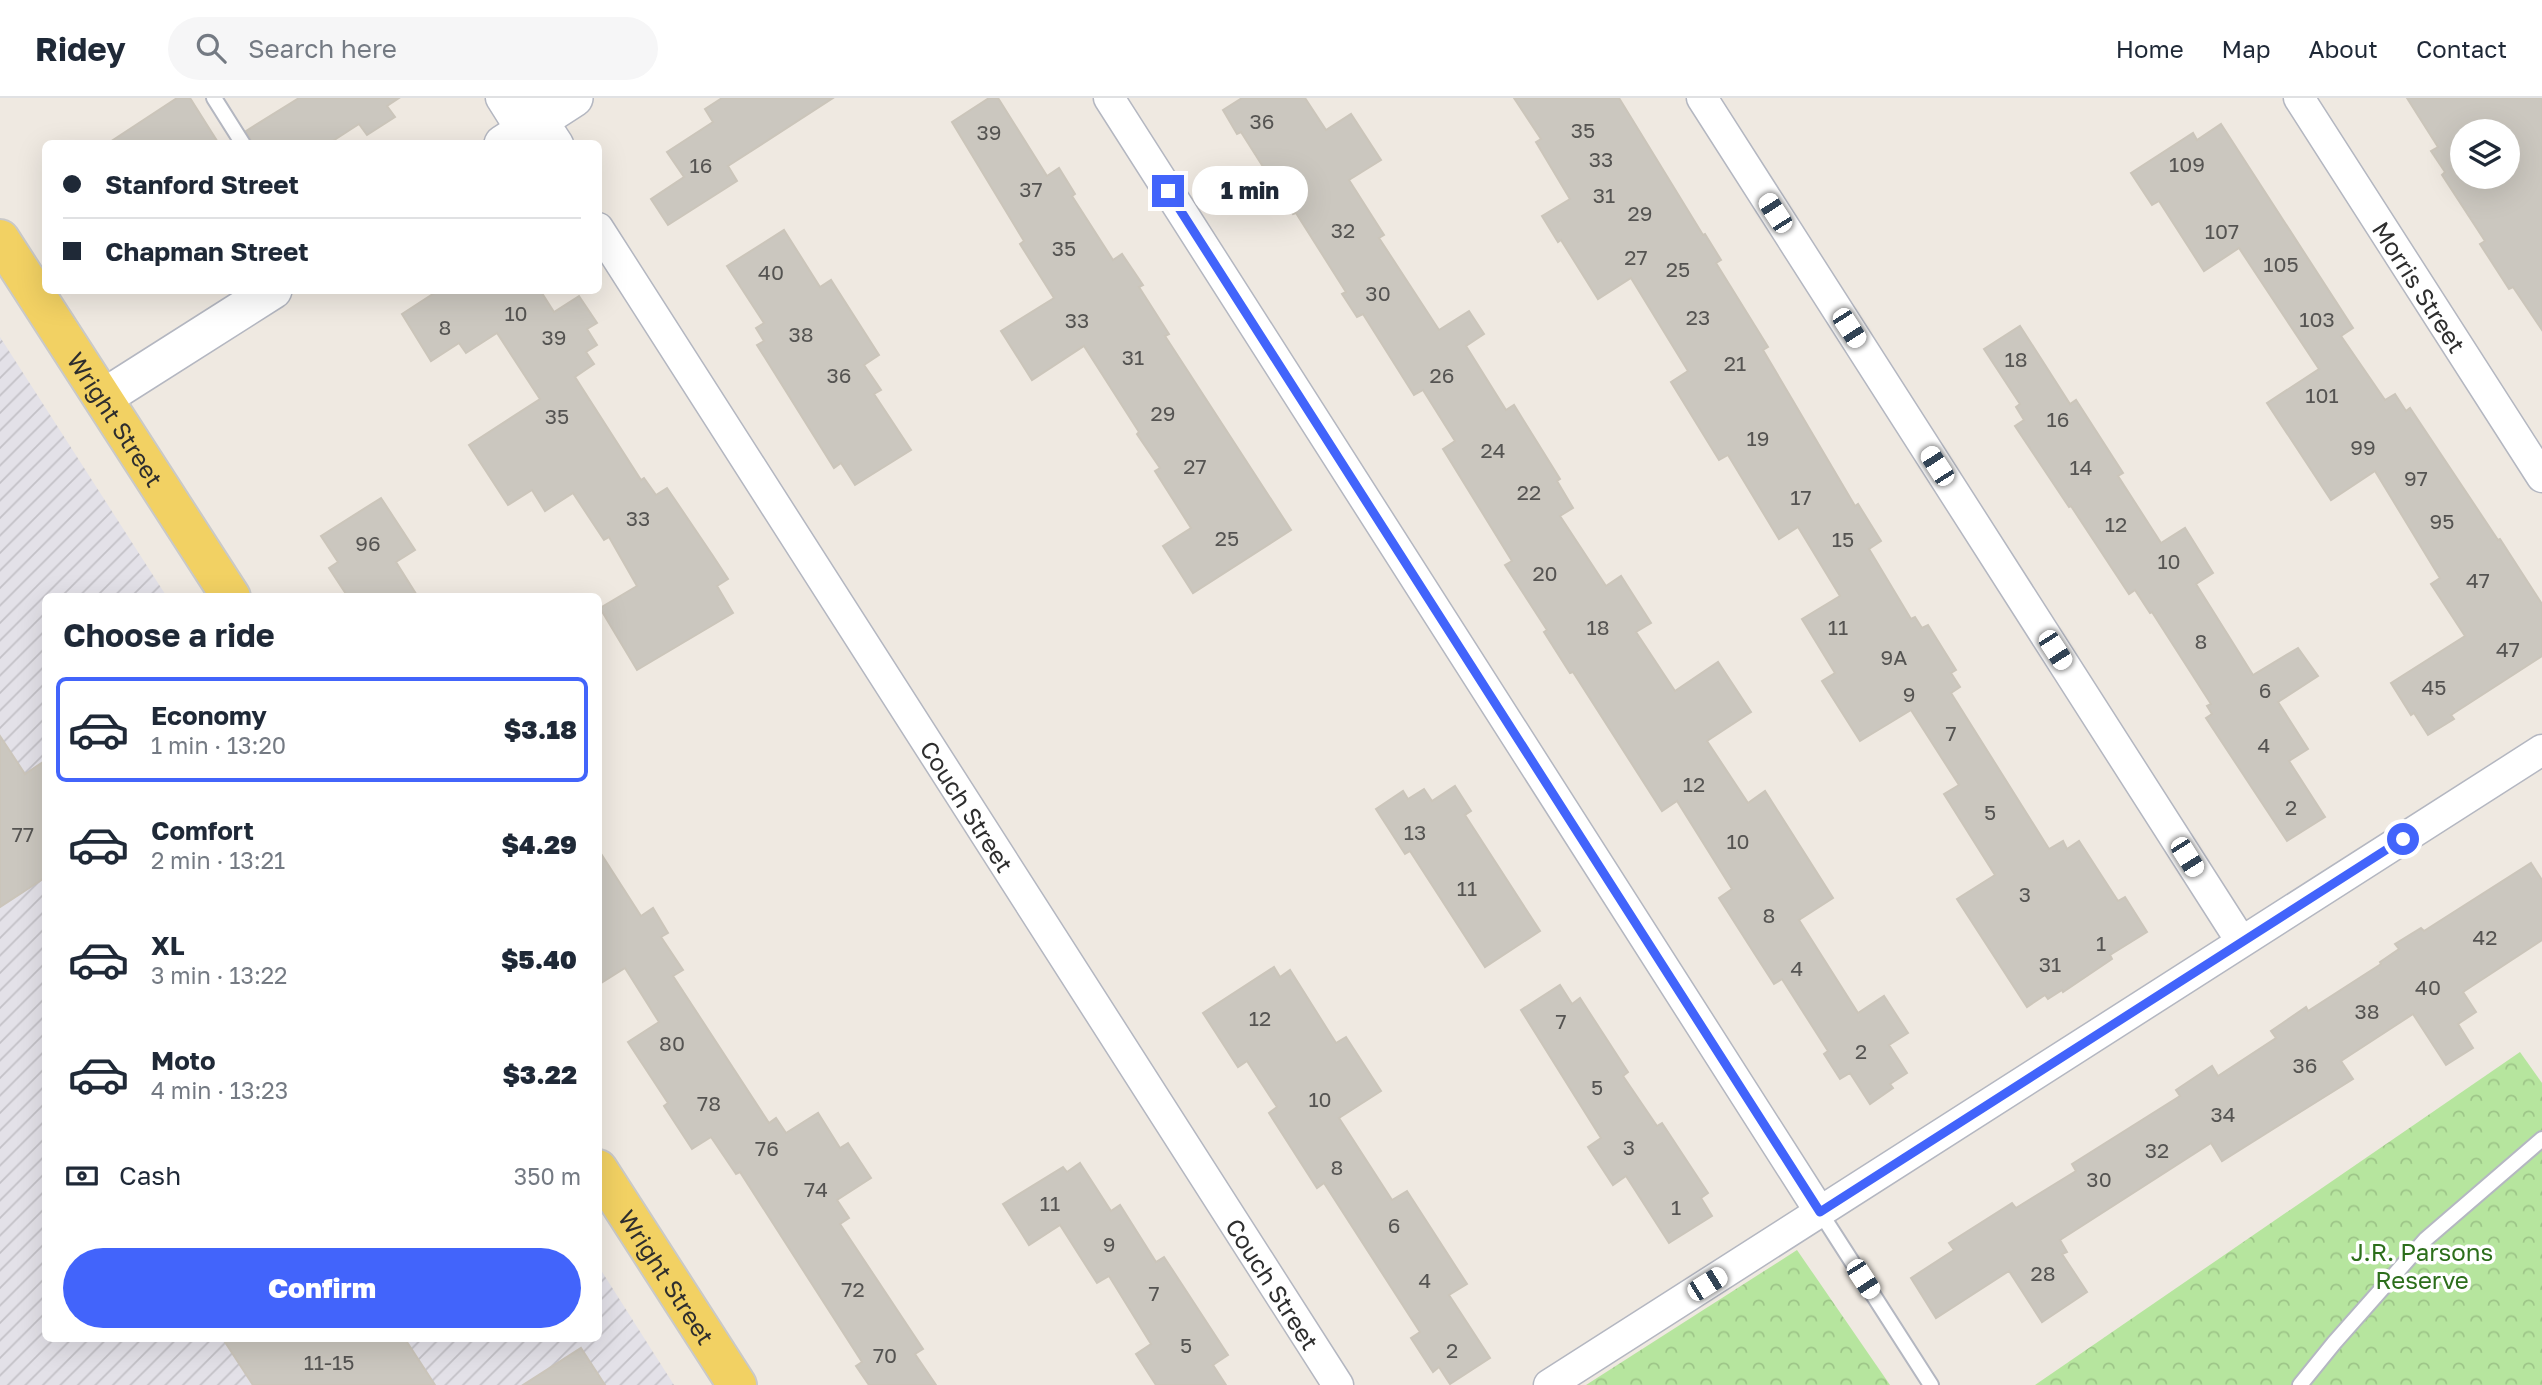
<!DOCTYPE html>
<meta charset="utf-8">
<style>
:root{--surface:#fff;--page:#f6f6f7;--text:#1f2937;--muted:#747a83;--line:#e0e1e3;--accent:#4264fb}
body{margin:0;font-family:"Golos Text",sans-serif;background:var(--page);color:var(--text);height:100vh;display:flex;flex-direction:column;font-size:26px;white-space:nowrap}
*{box-sizing:border-box;margin:0}
p{font-size:23px;color:var(--muted)}
.icon{flex:none;width:38px;height:38px;fill:none;stroke:currentColor;stroke-width:2;stroke-linecap:round;stroke-linejoin:round}
.map{position:relative;flex:1;overflow:hidden}
.drawer{position:absolute;left:42px;top:495px;width:560px;height:749px;display:flex;flex-direction:column;background:var(--surface);border-radius:10px;box-shadow:0 7px 28px #0002}
.drawer>*{flex:none}
.banner{position:absolute;left:42px;top:42px;width:560px;height:154px;border-radius:10px;box-shadow:0 7px 28px #0002;display:grid;align-content:center;height:154px;padding:0 21px;background:var(--surface)}
.buttons{position:absolute;left:2450px;top:21px;display:grid;gap:14px}
.buttons a{display:grid;place-items:center;width:70px;height:70px;border-radius:50%;background:var(--surface);box-shadow:0 7px 28px #0002;font-size:35px}
.end{position:absolute;width:32px;height:32px;margin:-16px;border:9px solid #4264fb;background:#fff;box-shadow:0 0 0 4px #fff}
.from{border-radius:50%}
.bubble{position:absolute;height:49px;border-radius:24px;background:var(--surface);box-shadow:0 7px 28px #0002;font-size:23px;font-weight:800;line-height:49px;text-align:center}
.car{position:absolute;width:21px;height:42px;margin:-21px -10px;border-radius:9px;box-shadow:0 0 5px 2px #0007;background:linear-gradient(#fff 24%,#345 0 40%,#fff 0 76%,#345 0 86%,#fff 0)}
.banner b{display:flex;align-items:center;gap:24px;height:66px;font-size:26px}
.banner b+b{border-top:2px solid var(--line)}
.banner i{width:18px;height:18px;background:var(--text)}
ul{padding:0;list-style:none}
li{display:flex;align-items:center;gap:21px;height:105px;margin:0 14px 10px;padding:0 7px;border:4px solid transparent;border-radius:10px}
li div{flex:1}
li b{display:block;font-size:26px}
li em{font-style:normal;font-weight:800}
li.active{border-color:var(--accent)}
li>.icon{width:63px;height:63px;stroke-width:1.5}
h2{padding:0 21px;font-size:32px;line-height:84px}
.pay{display:flex;align-items:center;gap:18px;height:77px;padding:0 21px;font-size:26px}
.pay p{margin-inline-start:auto}
.cta{display:flex;gap:14px;margin-top:auto;padding:14px 21px}
.cta a{flex:1;height:80px;border-radius:42px;background:var(--accent);color:#fff;font-size:28px;font-weight:800;line-height:80px;text-align:center}
header{display:flex;align-items:center;gap:42px;box-sizing:border-box;height:98px;padding:0 35px;background:var(--surface);border-bottom:2px solid var(--line)}
header strong{font-size:33px}
nav{display:flex;gap:38px;margin-inline-start:auto;font-size:24px}
.search{width:490px;height:63px;background:var(--page);display:flex;align-items:center;gap:18px;box-sizing:border-box;padding:0 24px;border-radius:38px;color:var(--muted);font-size:26px}
.map>svg:first-child{display:block}
</style>
<header>
<strong>Ridey</strong>
<div class="search"><svg class="icon" aria-label="search" viewBox="0 0 24 24"><circle cx="10" cy="10" r="6"/><path d="M15 15l6 6"/></svg>Search here</div>
<nav><a>Home</a><a>Map</a><a>About</a><a>Contact</a></nav>
</header>
<div class="map">
<svg width="2542" height="1287" viewBox="0 0 2542 1287">
<defs>
<pattern id="industrial-furrows" width="10" height="10" patternUnits="userSpaceOnUse" patternTransform="scale(1.75)"><rect width="10" height="10" fill="#e3e1e8"/><path d="M-1 1l2-2M0 10L10 0M9 11l2-2" fill="none" stroke="#c3c1c7"/></pattern>
<pattern id="park-crowns" width="20" height="18" patternUnits="userSpaceOnUse" patternTransform="scale(1.75)"><rect width="20" height="18" fill="#b6e59e"/><path d="M2 6a3 3 0 1 1 6 0M12 15a3 3 0 1 1 6 0" fill="none" stroke="#9dc588"/></pattern>
</defs>
<rect width="100%" height="100%" fill="#efe9e1"/>
<polygon fill="url(#industrial-furrows)" points="0,239 167,499 46,499 46,1241 598,1241 599,1169 674,1287 0,1287"/>
<g fill="url(#park-crowns)">
<polygon points="2520,954 2542,985 2542,1287 2035,1287"/>
<polygon points="1797,1152 1890,1287 1586,1287"/>
</g>
<g fill="#cbc7bf" stroke="#cbc5ba" stroke-width="2" fill-rule="evenodd">
<polygon points="177,0 190,0 219,46 107,46"/>
<polygon points="299,0 399,0 387,8 395,19 367,37 359,26 328,46 253,46 246,33"/>
<polygon points="722,0 833,0 728,68 737,83 668,127 651,101 684,79 667,54 713,24 705,11"/>
<polygon points="989,0 998,0 1047,78 1059,70 1075,96 1072,98 1113,162 1122,156 1143,187 1139,189 1169,236 1165,238 1291,432 1193,495 1163,448 1191,430 1155,373 1160,370 1137,336 1139,334 1084,248 1032,282 1001,233 1054,200 1020,146 1024,143 952,24"/>
<polygon points="1242,0 1305,0 1326,32 1351,16 1381,62 1349,82 1384,137 1379,140 1439,232 1469,213 1484,236 1466,248 1506,312 1514,307 1560,381 1557,383 1573,410 1560,418 1606,488 1621,478 1651,525 1636,534 1675,593 1718,564 1751,614 1707,643 1748,705 1765,693 1833,800 1799,822 1858,915 1884,898 1908,935 1889,947 1907,975 1890,986 1893,990 1870,1006 1850,975 1840,981 1824,956 1828,953 1782,881 1774,886 1756,858 1719,800 1732,791 1677,703 1662,713 1573,574 1570,575 1544,534 1547,532 1505,467 1512,463 1443,351 1455,343 1423,292 1414,297 1363,216 1357,219 1342,196 1346,194 1296,115 1293,116 1241,34 1237,36 1223,12"/>
<polygon points="1514,0 1619,0 1703,137 1705,136 1721,162 1716,165 1768,249 1763,252 1855,408 1858,406 1881,443 1869,451 1911,521 1915,519 1922,530 1928,527 1956,572 1951,575 1960,589 1951,595 2049,751 2063,743 2067,751 2079,743 2118,803 2125,799 2147,834 2110,857 2112,861 2063,894 2062,892 2048,901 2045,897 2027,909 1957,801 1995,777 1944,696 1959,687 1911,612 1860,643 1822,583 1835,575 1802,521 1840,498 1798,429 1779,441 1728,357 1719,362 1671,284 1688,273 1631,180 1598,201 1561,142 1558,144 1542,118 1570,101 1536,44 1541,41"/>
<path d="M2407,0H2542V232L2513,189L2509,191L2480,146L2485,143L2442,77L2445,74L2431,53L2438,49ZM2462,33H2508V79H2462Z"/>
<polygon points="2221,26 2353,230 2341,238 2385,302 2395,296 2406,313 2410,310 2498,442 2500,441 2542,506 2542,558 2451,617 2454,621 2428,637 2414,615 2411,617 2391,585 2465,538 2431,486 2440,480 2375,373 2331,402 2267,305 2319,271 2239,150 2204,173 2159,103 2152,107 2131,75 2193,35 2197,42"/>
<polygon points="784,132 820,189 831,182 879,257 864,267 881,292 874,296 911,352 855,387 841,365 834,370 757,247 764,243 756,230 764,225 727,168"/>
<polygon points="439,192 540,192 554,214 579,198 597,225 587,231 597,247 586,254 594,266 575,279 641,382 644,380 656,397 667,390 713,458 728,481 717,488 733,515 637,572 600,510 637,488 609,439 604,442 573,395 545,413 532,392 508,407 469,347 540,301 497,235 466,255 459,245 431,263 402,216"/>
<polygon points="2020,228 2070,306 2076,302 2123,375 2118,378 2161,445 2185,430 2213,475 2196,486 2253,577 2298,550 2318,578 2278,604 2308,651 2289,663 2325,719 2287,743 2206,620 2212,616 2207,608 2211,606 2152,514 2150,515 2135,492 2129,496 2071,408 2069,409 2015,328 2024,322 2016,309 2020,306 1984,251"/>
<polygon points="381,400 415,452 396,464 418,499 348,499 329,470 338,464 321,438"/>
<polygon points="0,638 25,676 46,662 46,779 0,809"/>
<polygon points="1455,688 1471,713 1465,717 1540,833 1485,869 1410,753 1405,756 1376,711 1403,693 1408,701 1424,691 1432,703"/>
<polygon points="598,751 641,818 653,810 668,835 661,839 683,872 673,878 769,1025 776,1020 786,1035 818,1015 840,1050 848,1045 871,1080 837,1102 849,1120 840,1126 923,1251 915,1256 936,1287 869,1287 856,1268 862,1264 740,1074 736,1076 711,1039 692,1051 664,1008 668,1005 628,944 659,924 625,870 598,887"/>
<polygon points="2531,765 2542,782 2542,842 2463,894 2476,914 2458,926 2473,950 2446,967 2413,916 2341,963 2353,981 2222,1063 2211,1045 2060,1142 2067,1154 2062,1156 2087,1194 2042,1224 2009,1173 1936,1220 1911,1180 1954,1152 1949,1145 2012,1105 2016,1110 2076,1073 2072,1066 2180,998 2176,992 2212,968 2218,978 2276,940 2271,933 2306,909 2308,913 2381,866 2380,864 2399,851 2395,846 2421,830 2424,833"/>
<polygon points="1274,869 1280,879 1290,872 1336,945 1346,939 1381,993 1339,1020 1392,1102 1407,1093 1467,1186 1449,1197 1490,1260 1450,1286 1439,1269 1433,1274 1411,1240 1420,1234 1324,1085 1317,1090 1269,1015 1277,1009 1247,963 1238,969 1203,915"/>
<polygon points="1560,887 1572,906 1580,900 1628,974 1623,978 1657,1028 1662,1025 1708,1095 1701,1100 1712,1118 1669,1145 1626,1078 1613,1087 1588,1049 1601,1040 1521,912"/>
<polygon points="1080,1065 1111,1113 1120,1107 1156,1164 1164,1159 1228,1257 1213,1267 1226,1287 1156,1287 1136,1256 1151,1246 1109,1178 1097,1185 1060,1127 1029,1147 1003,1106 1063,1069 1067,1074"/>
<polygon points="223,1241 405,1241 435,1287 253,1287"/>
<polygon points="581,1250 605,1287 523,1287"/>
</g>
<g fill="none" stroke-linecap="round" stroke-linejoin="round">
<g stroke="#b4b7c1" stroke-width="18">
<g id="service">
<polyline points="214,0 243,46"/>
<polyline points="1820,1114 1931,1287"/>
<polyline points="2300,1287 2334,1245 2426,1141 2542,1041"/>
</g>
</g>
<g stroke="#b4b7c1" stroke-width="33">
<g id="minor">
<polyline points="501,0 530,46"/>
<polyline points="528,0 558,46"/>
<polyline points="1109,0 1820,1114"/>
<polyline points="1702,0 2241,843"/>
<path id="s1" d="M2299,0L2542,379"/>
<path id="s2" d="M598,130L1338,1287"/>
<polyline points="1549,1287 2542,652"/>
</g>
</g>
<g stroke="#b4b7c1" stroke-width="40">
<g id="tertiary">
<polyline points="503,46 574,0"/>
<polyline points="103,300 273,192"/>
</g>
</g>
<g stroke="#c9c9c9" stroke-width="42">
<g id="primary">
<path id="s3" d="M0,141L231,499"/>
<path id="s4" d="M598,1071L737,1287"/>
</g>
</g>
<use href="#service" stroke="#fff" stroke-width="14"/>
<use href="#minor" stroke="#fff" stroke-width="30"/>
<use href="#tertiary" stroke="#fff" stroke-width="37"/>
<use href="#primary" stroke="#f2d163" stroke-width="38"/>
</g>
<g fill="none" stroke-linecap="round" stroke-linejoin="round">
<polyline stroke="#4264fb" stroke-width="9" points="1168,93 1820,1114 2403,741"/>
</g>
<g text-anchor="middle" dominant-baseline="central" stroke-width="7" stroke-linejoin="round" paint-order="stroke">
<g font-size="21" fill="#555452">
<text x="1262" y="23">36</text>
<text x="1583" y="32">35</text>
<text x="989" y="34">39</text>
<text x="1601" y="61">33</text>
<text x="2187" y="66">109</text>
<text x="701" y="67">16</text>
<text x="1031" y="91">37</text>
<text x="1604" y="97">31</text>
<text x="1640" y="115">29</text>
<text x="1343" y="132">32</text>
<text x="2222" y="133">107</text>
<text x="1064" y="150">35</text>
<text x="1636" y="159">27</text>
<text x="2281" y="166">105</text>
<text x="1678" y="171">25</text>
<text x="771" y="174">40</text>
<text x="1378" y="195">30</text>
<text x="516" y="215">10</text>
<text x="1698" y="219">23</text>
<text x="2317" y="221">103</text>
<text x="1077" y="222">33</text>
<text x="445" y="229">8</text>
<text x="801" y="236">38</text>
<text x="554" y="239">39</text>
<text x="1133" y="259">31</text>
<text x="2016" y="261">18</text>
<text x="1735" y="265">21</text>
<text x="839" y="277">36</text>
<text x="1442" y="277">26</text>
<text x="2322" y="297">101</text>
<text x="1163" y="315">29</text>
<text x="557" y="318">35</text>
<text x="2058" y="321">16</text>
<text x="1758" y="340">19</text>
<text x="2363" y="349">99</text>
<text x="1493" y="352">24</text>
<text x="1195" y="368">27</text>
<text x="2081" y="369">14</text>
<text x="2416" y="380">97</text>
<text x="1529" y="394">22</text>
<text x="1801" y="399">17</text>
<text x="638" y="420">33</text>
<text x="2442" y="423">95</text>
<text x="2116" y="426">12</text>
<text x="1227" y="440">25</text>
<text x="1843" y="441">15</text>
<text x="368" y="445">96</text>
<text x="2169" y="463">10</text>
<text x="1545" y="475">20</text>
<text x="2478" y="482">47</text>
<text x="1598" y="529">18</text>
<text x="1838" y="529">11</text>
<text x="2201" y="543">8</text>
<text x="2508" y="551">47</text>
<text x="1894" y="559">9A</text>
<text x="2434" y="589">45</text>
<text x="2265" y="592">6</text>
<text x="1909" y="596">9</text>
<text x="1951" y="635">7</text>
<text x="2264" y="647">4</text>
<text x="1694" y="686">12</text>
<text x="2291" y="709">2</text>
<text x="1990" y="714">5</text>
<text x="1415" y="734">13</text>
<text x="23" y="736">77</text>
<text x="1738" y="743">10</text>
<text x="1467" y="790">11</text>
<text x="2025" y="796">3</text>
<text x="1769" y="817">8</text>
<text x="2485" y="839">42</text>
<text x="2101" y="845">1</text>
<text x="2050" y="866">31</text>
<text x="1797" y="870">4</text>
<text x="2428" y="889">40</text>
<text x="2367" y="913">38</text>
<text x="1260" y="920">12</text>
<text x="1561" y="923">7</text>
<text x="672" y="945">80</text>
<text x="1861" y="953">2</text>
<text x="2305" y="967">36</text>
<text x="1597" y="989">5</text>
<text x="1320" y="1001">10</text>
<text x="709" y="1005">78</text>
<text x="2223" y="1016">34</text>
<text x="1629" y="1049">3</text>
<text x="767" y="1050">76</text>
<text x="2157" y="1052">32</text>
<text x="1337" y="1069">8</text>
<text x="2099" y="1081">30</text>
<text x="816" y="1091">74</text>
<text x="1050" y="1105">11</text>
<text x="1676" y="1109">1</text>
<text x="1394" y="1127">6</text>
<text x="1109" y="1146">9</text>
<text x="2043" y="1175">28</text>
<text x="1425" y="1182">4</text>
<text x="853" y="1191">72</text>
<text x="1154" y="1195">7</text>
<text x="1186" y="1247">5</text>
<text x="1452" y="1252">2</text>
<text x="885" y="1257">70</text>
<text x="329" y="1264">11-15</text>
</g>
<g font-size="24" fill="#2e2e2e" stroke="#fff">
<text stroke="none"><textPath href="#s1" startOffset="224">Morris Street</textPath></text>
<text stroke="none"><textPath href="#s3" startOffset="214">Wright Street</textPath></text>
<text stroke="none"><textPath href="#s2" startOffset="686">Couch Street</textPath></text>
<text stroke="none"><textPath href="#s4" startOffset="128">Wright Street</textPath></text>
<text stroke="none"><textPath href="#s2" startOffset="1253">Couch Street</textPath></text>
</g>
<g font-size="24" fill="#2c6e1b" stroke="#fff">
<text x="2422" y="1153">J.R. Parsons<tspan x="2422" dy="28">Reserve</tspan></text>
</g>
</g>
</svg>
<div class="buttons">
<a><svg class="icon" aria-label="layers" viewBox="0 0 24 24"><path d="M12 4l9 5-9 5-9-5zM3 14l9 5 9-5"/></svg></a>
</div>
<i class="end from" style="left:2403px;top:741px"></i>
<i class="end" style="left:1168px;top:93px"></i>
<div class="bubble" style="left:1192px;top:68px;width:116px">1 min</div>
<i class="car" style="left:1775px;top:115px;rotate:327deg"></i>
<i class="car" style="left:1849px;top:230px;rotate:147deg"></i>
<i class="car" style="left:1937px;top:368px;rotate:327deg"></i>
<i class="car" style="left:2055px;top:552px;rotate:147deg"></i>
<i class="car" style="left:2187px;top:759px;rotate:148deg"></i>
<i class="car" style="left:1863px;top:1181px;rotate:147deg"></i>
<i class="car" style="left:1707px;top:1186px;rotate:58deg"></i>
<div class="banner">
<b><i class="from"></i>Stanford Street</b>
<b><i></i>Chapman Street</b>
</div>
<section class="drawer">
<h2>Choose a ride</h2>
<ul>
<li class="active"><svg class="icon" aria-label="car" viewBox="0 0 24 24"><path d="M5 17H2v-5l4-1 3-4h7l3 4 3 1v5h-3M9 17h6M6 11h13"/><circle cx="7" cy="17" r="2"/><circle cx="17" cy="17" r="2"/></svg><div><b>Economy</b><p>1 min · 13:20</p></div><em>$3.18</em></li>
<li><svg class="icon" aria-label="car" viewBox="0 0 24 24"><path d="M5 17H2v-5l4-1 3-4h7l3 4 3 1v5h-3M9 17h6M6 11h13"/><circle cx="7" cy="17" r="2"/><circle cx="17" cy="17" r="2"/></svg><div><b>Comfort</b><p>2 min · 13:21</p></div><em>$4.29</em></li>
<li><svg class="icon" aria-label="car" viewBox="0 0 24 24"><path d="M5 17H2v-5l4-1 3-4h7l3 4 3 1v5h-3M9 17h6M6 11h13"/><circle cx="7" cy="17" r="2"/><circle cx="17" cy="17" r="2"/></svg><div><b>XL</b><p>3 min · 13:22</p></div><em>$5.40</em></li>
<li><svg class="icon" aria-label="car" viewBox="0 0 24 24"><path d="M5 17H2v-5l4-1 3-4h7l3 4 3 1v5h-3M9 17h6M6 11h13"/><circle cx="7" cy="17" r="2"/><circle cx="17" cy="17" r="2"/></svg><div><b>Moto</b><p>4 min · 13:23</p></div><em>$3.22</em></li>
</ul>
<div class="pay"><svg class="icon" aria-label="cash" viewBox="0 0 24 24"><path d="M3 7h18v10H3z"/><circle cx="12" cy="12" r="2"/></svg>Cash<p>350 m</p></div>
<div class="cta"><a>Confirm</a></div>
</section>
</div>
